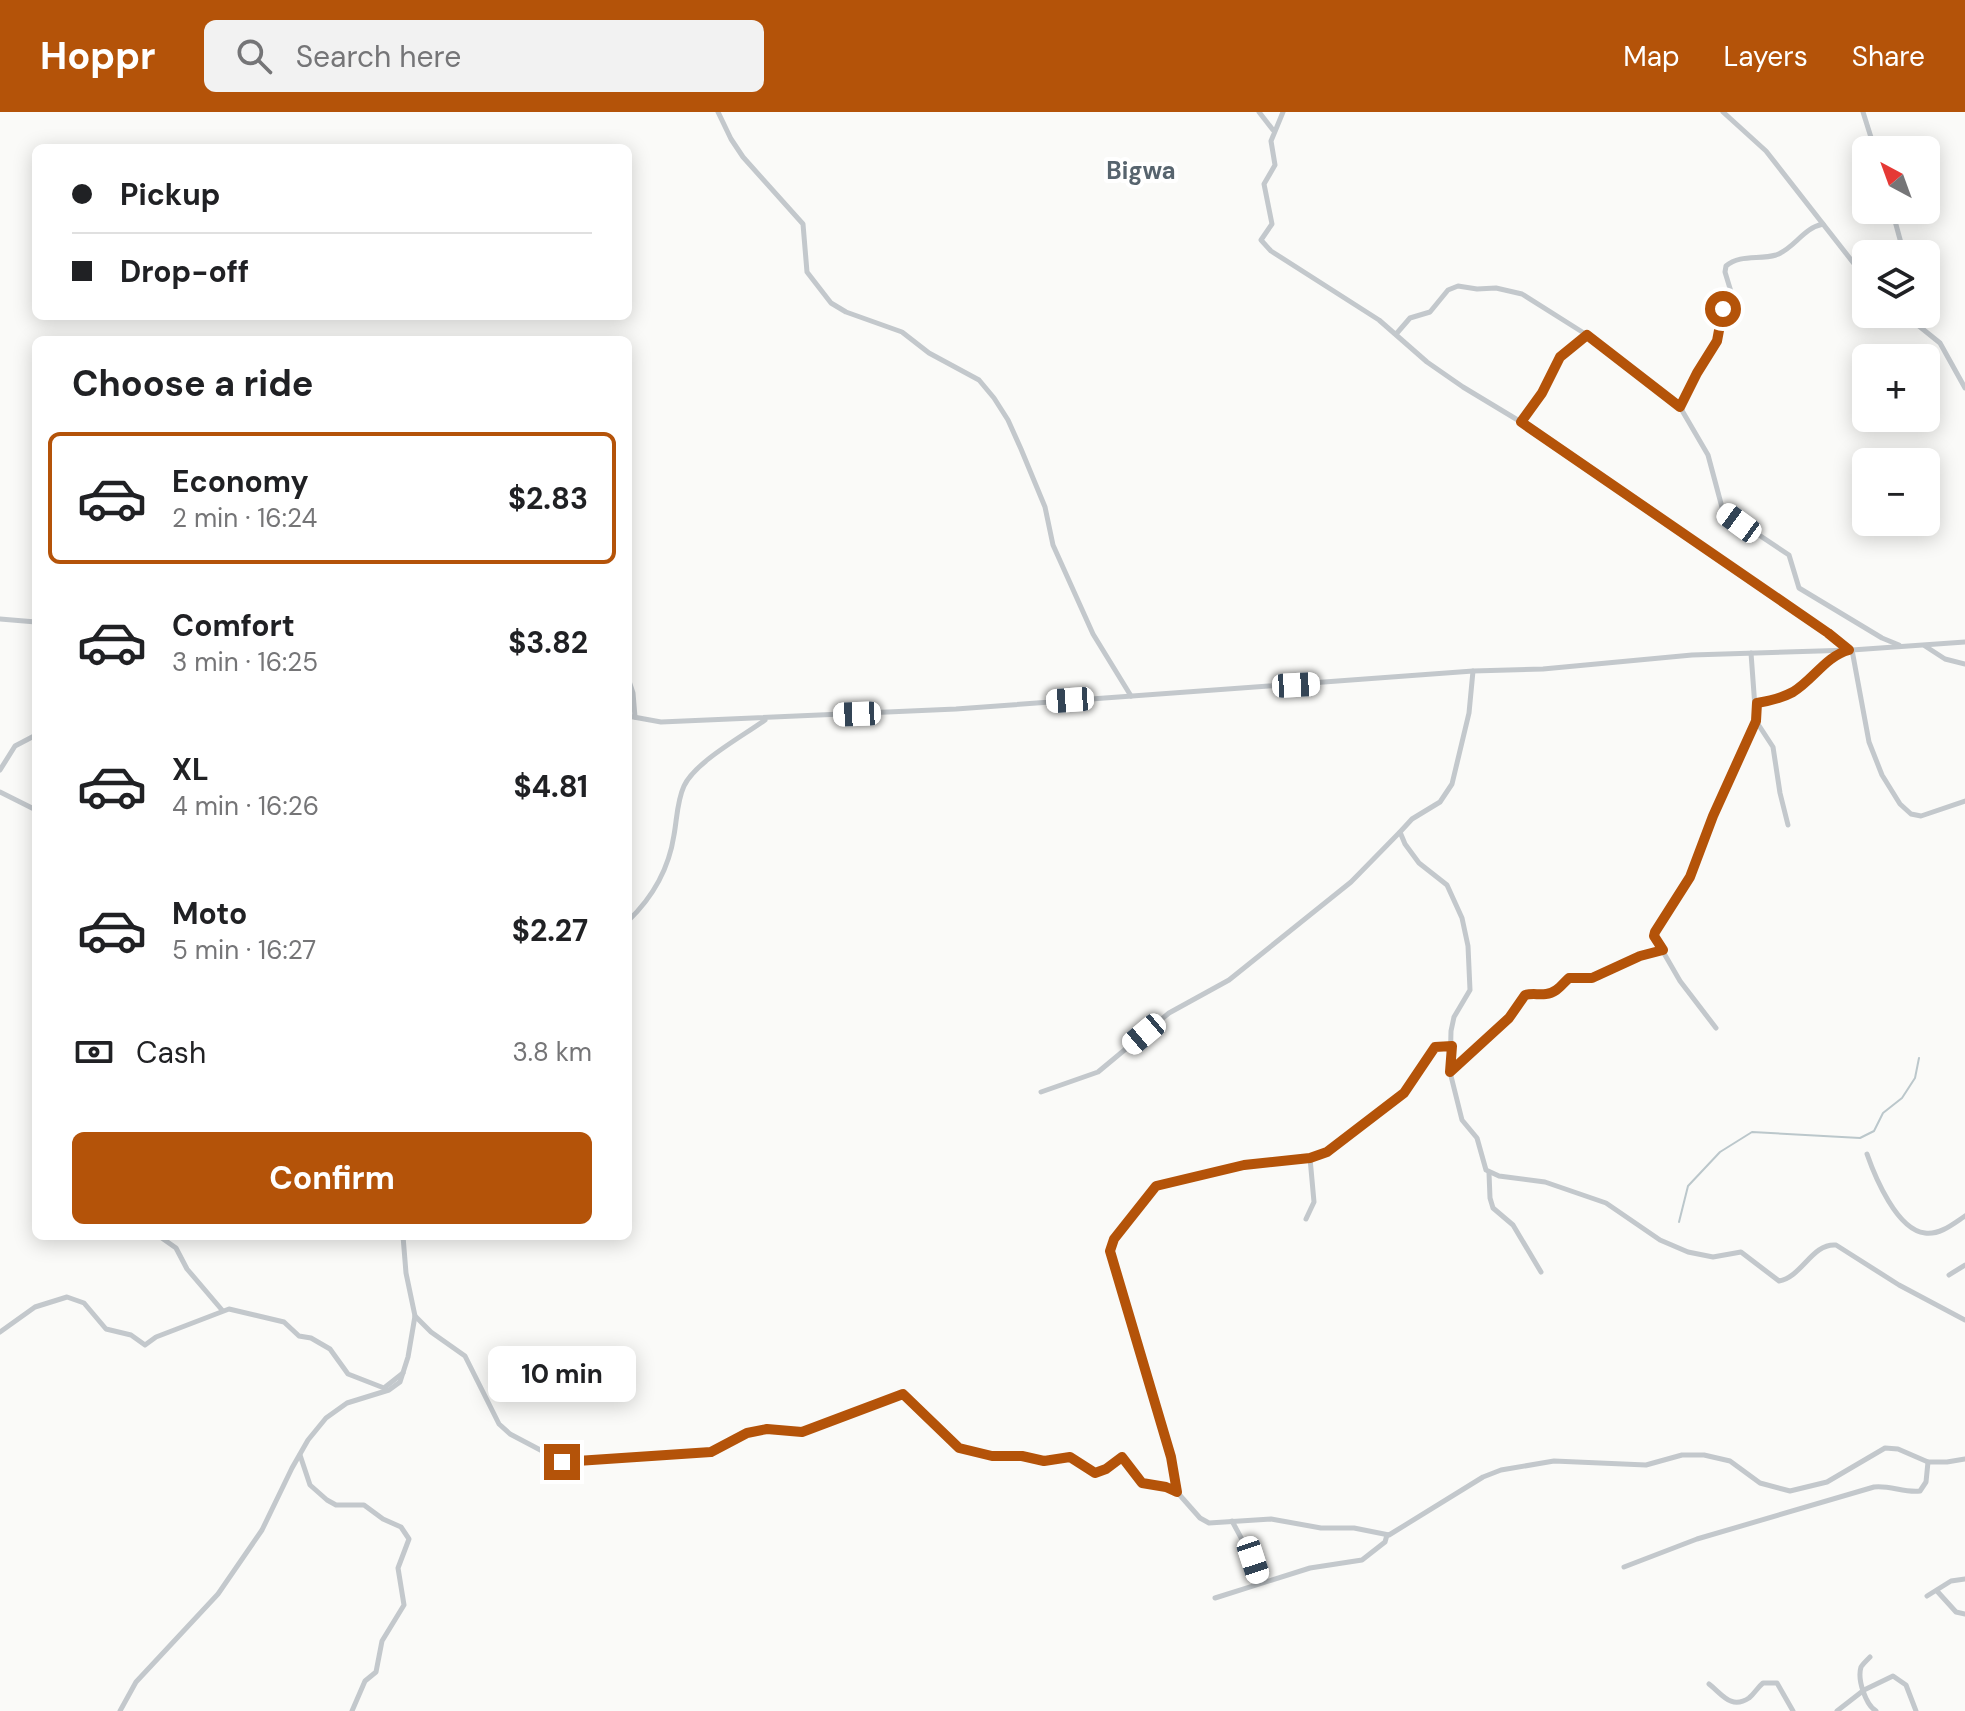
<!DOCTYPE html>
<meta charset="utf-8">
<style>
:root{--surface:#fff;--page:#f2f2f2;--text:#202124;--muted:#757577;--line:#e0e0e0;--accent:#b45309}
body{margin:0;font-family:"DM Sans",sans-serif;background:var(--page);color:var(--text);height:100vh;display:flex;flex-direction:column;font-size:30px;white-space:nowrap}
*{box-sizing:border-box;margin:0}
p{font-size:26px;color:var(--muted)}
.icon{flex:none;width:44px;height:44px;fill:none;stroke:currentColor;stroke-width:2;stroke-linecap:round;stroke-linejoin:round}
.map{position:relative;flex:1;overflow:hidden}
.sheet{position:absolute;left:32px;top:224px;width:600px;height:904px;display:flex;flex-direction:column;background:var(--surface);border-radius:12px;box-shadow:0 4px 20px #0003}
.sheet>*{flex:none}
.banner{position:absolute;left:32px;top:32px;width:600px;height:176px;border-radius:12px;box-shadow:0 4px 20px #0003;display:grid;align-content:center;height:176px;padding:0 40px;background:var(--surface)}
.needle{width:52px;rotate:319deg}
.buttons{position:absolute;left:1852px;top:24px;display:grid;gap:16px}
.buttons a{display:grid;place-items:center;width:88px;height:88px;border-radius:12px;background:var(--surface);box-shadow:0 4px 20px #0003;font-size:40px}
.end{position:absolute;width:36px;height:36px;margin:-18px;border:10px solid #b45309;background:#fff;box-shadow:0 0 0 4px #fff}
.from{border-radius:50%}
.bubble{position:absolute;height:56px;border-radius:12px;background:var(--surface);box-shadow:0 4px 20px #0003;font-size:26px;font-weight:700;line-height:56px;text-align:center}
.car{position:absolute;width:24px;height:48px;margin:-24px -12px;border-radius:10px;box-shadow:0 0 6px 2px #0007;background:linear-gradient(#fff 24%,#345 0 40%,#fff 0 76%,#345 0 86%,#fff 0)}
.banner b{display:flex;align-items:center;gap:28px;height:76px;font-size:30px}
.banner b+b{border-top:2px solid var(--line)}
.banner i{width:20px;height:20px;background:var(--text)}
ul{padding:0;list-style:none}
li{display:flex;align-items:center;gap:24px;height:132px;margin:0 16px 12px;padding:0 24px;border:4px solid transparent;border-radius:12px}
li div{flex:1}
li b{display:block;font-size:30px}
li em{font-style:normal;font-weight:700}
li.on{border-color:var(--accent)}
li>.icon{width:72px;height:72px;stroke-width:1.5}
h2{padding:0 40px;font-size:36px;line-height:96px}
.pay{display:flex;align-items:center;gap:20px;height:88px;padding:0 40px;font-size:30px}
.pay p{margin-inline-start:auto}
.primary-button{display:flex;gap:16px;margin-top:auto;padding:16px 40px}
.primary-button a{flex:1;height:92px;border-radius:12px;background:var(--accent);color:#fff;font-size:32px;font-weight:700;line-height:92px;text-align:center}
header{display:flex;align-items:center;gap:48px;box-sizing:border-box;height:112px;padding:0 40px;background:var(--accent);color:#fff}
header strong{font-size:38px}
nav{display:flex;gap:44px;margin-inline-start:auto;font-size:28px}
.search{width:560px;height:72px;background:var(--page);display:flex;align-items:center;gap:20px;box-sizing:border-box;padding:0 28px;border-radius:12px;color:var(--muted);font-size:30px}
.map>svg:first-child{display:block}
</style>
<header>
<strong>Hoppr</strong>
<div class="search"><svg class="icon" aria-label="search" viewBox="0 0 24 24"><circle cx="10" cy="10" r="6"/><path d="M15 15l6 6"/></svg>Search here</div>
<nav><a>Map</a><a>Layers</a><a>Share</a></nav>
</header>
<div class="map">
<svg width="1965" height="1599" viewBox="0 0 1965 1599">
<rect width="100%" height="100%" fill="#fafaf8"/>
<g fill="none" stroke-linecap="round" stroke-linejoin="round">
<polyline stroke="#bbc7cb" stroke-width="2" points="1679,1110 1688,1074 1720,1040 1752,1020 1860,1026 1874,1019 1883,1001 1902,986 1915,966 1919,946"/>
<g stroke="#c3c8cc" stroke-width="5">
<polyline points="718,0 731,27 743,45 803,112 807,160 831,191 846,200 902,220 929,241 979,268 994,286 1008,308 1021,337 1045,395 1053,433 1093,522 1131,584"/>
<polyline points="1259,0 1273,18"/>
<polyline points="1283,0 1271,29 1275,53 1264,72 1272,112 1261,128 1271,139 1379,208 1427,250 1463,275 1521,310 1828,521 1848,537"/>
<polyline points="1723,0 1766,39 1866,167"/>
<polyline points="1863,0 1875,38"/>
<polyline points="1892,98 1904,142"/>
<path d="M1823,112C1803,116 1794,137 1776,143C1759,148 1740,142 1726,154L1725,160L1732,183L1723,197L1714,236L1697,261L1680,295L1708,343L1723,399L1789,443L1799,476L1882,526L1899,533"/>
<polyline points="1904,202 1940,231 1965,276"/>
<polyline points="1397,221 1410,206 1430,200 1448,178 1458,174 1477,177 1496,176 1522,182 1587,223 1680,295"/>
<polyline points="1521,310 1542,281 1560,245 1587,223"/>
<polyline points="0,507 36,510"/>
<polyline points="1925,534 1945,547 1965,552"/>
<polyline points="1852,538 1869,630 1882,663 1900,692 1911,702 1921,704 1965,689"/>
<path d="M1473,559L1469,601L1452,672L1440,690L1412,707L1400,720L1405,732L1419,751L1447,773L1462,806L1468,834L1470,878L1454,905L1451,919L1450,960L1462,1008L1477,1026L1486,1058L1499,1064L1545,1070L1606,1091L1660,1128L1688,1140L1713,1145L1741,1140L1779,1169C1802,1165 1812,1131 1836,1133L1899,1173L1965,1208"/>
<polyline points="628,566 633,581 635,605"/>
<path d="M1757,591C1793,586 1815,561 1843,539"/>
<polyline points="628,604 661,610 956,597 1473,559 1543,557 1692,543 1852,538 1965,530"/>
<polyline points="1756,609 1773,635 1780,681 1788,713"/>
<polyline points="0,658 15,634 36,623"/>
<polyline points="0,680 36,698"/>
<path d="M628,809C652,786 669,756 674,723C677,707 677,689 684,674C695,650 743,624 765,608"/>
<polyline points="1716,916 1680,869 1654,824 1690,765 1713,704 1756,609 1751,541"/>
<path d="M1450,960L1509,906L1525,883C1533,880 1538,883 1546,882C1557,881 1562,872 1569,866C1607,866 1627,847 1663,838"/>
<polyline points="1041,980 1098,960 1169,901 1229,868 1351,770 1399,721"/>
<path d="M1867,1042C1875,1065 1897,1118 1925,1121C1940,1123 1953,1112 1965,1104"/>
<polyline points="1489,1061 1490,1086 1493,1096 1513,1113 1541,1160"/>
<polyline points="1306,1107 1314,1090 1310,1046"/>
<polyline points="159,1124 176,1136 187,1157 222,1198"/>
<polyline points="1949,1163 1965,1153"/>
<polyline points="415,1204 431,1220 465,1244 499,1312 510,1322 565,1351 711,1340 747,1321 767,1317 802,1320 903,1282 959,1336 992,1344 1022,1344 1044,1349 1070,1345 1095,1361 1106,1357 1122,1345 1138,1369 1177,1380 1200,1406 1209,1411 1271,1407 1321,1416 1354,1416 1389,1423 1483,1365 1501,1358 1554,1349 1646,1353 1682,1343 1704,1343 1730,1349 1760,1371 1790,1379 1827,1370 1885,1336 1898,1337 1928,1350 1947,1350 1965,1347"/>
<polyline points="0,1220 35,1195 67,1185 84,1191 106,1217 131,1223 145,1233 156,1225 229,1197 284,1210 299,1224 311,1226 330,1237 348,1262 384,1276 403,1261"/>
<polyline points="300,1343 310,1373 327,1388 336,1393 364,1393 383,1407 401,1415 409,1427 398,1456 404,1493 382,1529 376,1560 365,1569 352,1599"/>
<path d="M1177,1379L1171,1345L1113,1152C1106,1121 1139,1103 1152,1077L1159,1072L1260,1050L1310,1046L1327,1040L1404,981L1435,935L1452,934"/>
<polyline points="1232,1409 1253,1448 1260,1470"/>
<path d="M1624,1455L1697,1427L1874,1375C1890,1373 1904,1381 1920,1379L1926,1370L1928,1350"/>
<polyline points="1937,1479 1956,1500 1965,1502"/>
<polyline points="1927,1484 1951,1469 1965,1467"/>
<polyline points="1215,1486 1310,1456 1362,1448 1385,1430 1387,1423"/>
<path d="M1870,1545C1868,1547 1862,1553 1861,1555C1857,1568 1866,1593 1876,1599"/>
<path d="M1709,1572C1722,1582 1731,1598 1749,1586C1755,1581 1757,1576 1763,1571H1777L1793,1599"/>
<polyline points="120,1599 136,1570 218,1482 262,1418 292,1356 308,1328 326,1306 347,1291 389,1278 400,1270 408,1245 415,1204 406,1161 403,1124"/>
<polyline points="1837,1599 1864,1578 1893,1564 1906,1573 1916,1599"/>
</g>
</g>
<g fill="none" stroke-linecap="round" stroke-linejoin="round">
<path stroke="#b45309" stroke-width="10" d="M562,1350L711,1340L747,1321L767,1317L802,1320L903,1282L959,1336L992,1344H1022L1044,1349L1070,1345L1095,1361L1106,1357L1122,1345L1142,1371L1166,1375L1177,1380L1171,1345L1110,1139L1114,1127L1156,1074L1244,1053L1310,1046L1327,1040L1404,981L1435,935L1452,934L1450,960L1509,906L1525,883C1533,881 1538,883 1546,882C1557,881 1562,872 1569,866H1592L1640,844L1663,838L1654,824L1655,820L1690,765L1713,704L1756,609L1757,591C1769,589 1782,586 1793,580C1813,568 1826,544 1849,538L1828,521L1521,310L1542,281L1560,245L1587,223L1680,295L1697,261L1717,229L1723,197"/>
</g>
<g text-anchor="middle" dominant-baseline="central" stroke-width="8" stroke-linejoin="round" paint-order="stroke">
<g font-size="24" font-weight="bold" fill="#57646e" stroke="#fff">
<text x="1141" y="58">Bigwa</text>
</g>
</g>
</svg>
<div class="buttons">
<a><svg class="needle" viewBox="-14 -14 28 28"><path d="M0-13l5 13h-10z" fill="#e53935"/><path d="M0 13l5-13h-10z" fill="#757577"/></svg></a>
<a><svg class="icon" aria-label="layers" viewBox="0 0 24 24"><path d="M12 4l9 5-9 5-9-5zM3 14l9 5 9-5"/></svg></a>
<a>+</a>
<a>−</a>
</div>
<i class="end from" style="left:1723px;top:197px"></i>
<i class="end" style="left:562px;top:1350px"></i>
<div class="bubble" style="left:488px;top:1234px;width:148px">10 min</div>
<i class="car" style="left:1739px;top:411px;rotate:306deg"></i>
<i class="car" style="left:1296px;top:573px;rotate:87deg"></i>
<i class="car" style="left:1070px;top:588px;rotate:266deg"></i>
<i class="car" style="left:857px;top:602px;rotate:268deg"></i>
<i class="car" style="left:1144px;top:922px;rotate:230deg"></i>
<i class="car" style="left:1253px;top:1448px;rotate:162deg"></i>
<div class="banner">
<b><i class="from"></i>Pickup</b>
<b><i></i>Drop-off</b>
</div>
<section class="sheet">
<h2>Choose a ride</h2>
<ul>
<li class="on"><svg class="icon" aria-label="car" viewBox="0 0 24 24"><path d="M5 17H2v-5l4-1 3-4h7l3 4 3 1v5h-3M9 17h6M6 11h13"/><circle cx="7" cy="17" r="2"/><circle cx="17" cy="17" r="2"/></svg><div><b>Economy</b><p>2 min · 16:24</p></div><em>$2.83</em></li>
<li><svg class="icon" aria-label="car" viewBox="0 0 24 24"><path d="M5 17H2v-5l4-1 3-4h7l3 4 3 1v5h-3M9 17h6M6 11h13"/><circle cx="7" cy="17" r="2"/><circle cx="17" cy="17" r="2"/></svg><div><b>Comfort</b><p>3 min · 16:25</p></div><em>$3.82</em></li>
<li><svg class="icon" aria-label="car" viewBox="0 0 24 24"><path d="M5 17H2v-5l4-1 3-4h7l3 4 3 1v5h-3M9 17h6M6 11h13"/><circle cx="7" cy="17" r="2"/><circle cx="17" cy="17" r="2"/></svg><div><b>XL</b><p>4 min · 16:26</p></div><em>$4.81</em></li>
<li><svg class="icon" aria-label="car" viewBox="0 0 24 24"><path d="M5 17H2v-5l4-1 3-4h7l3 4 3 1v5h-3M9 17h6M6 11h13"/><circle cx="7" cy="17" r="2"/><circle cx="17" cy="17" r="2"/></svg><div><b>Moto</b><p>5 min · 16:27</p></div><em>$2.27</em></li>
</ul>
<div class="pay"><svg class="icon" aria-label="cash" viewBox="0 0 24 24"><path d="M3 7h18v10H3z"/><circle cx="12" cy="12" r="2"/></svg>Cash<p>3.8 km</p></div>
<div class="primary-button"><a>Confirm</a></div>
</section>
</div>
